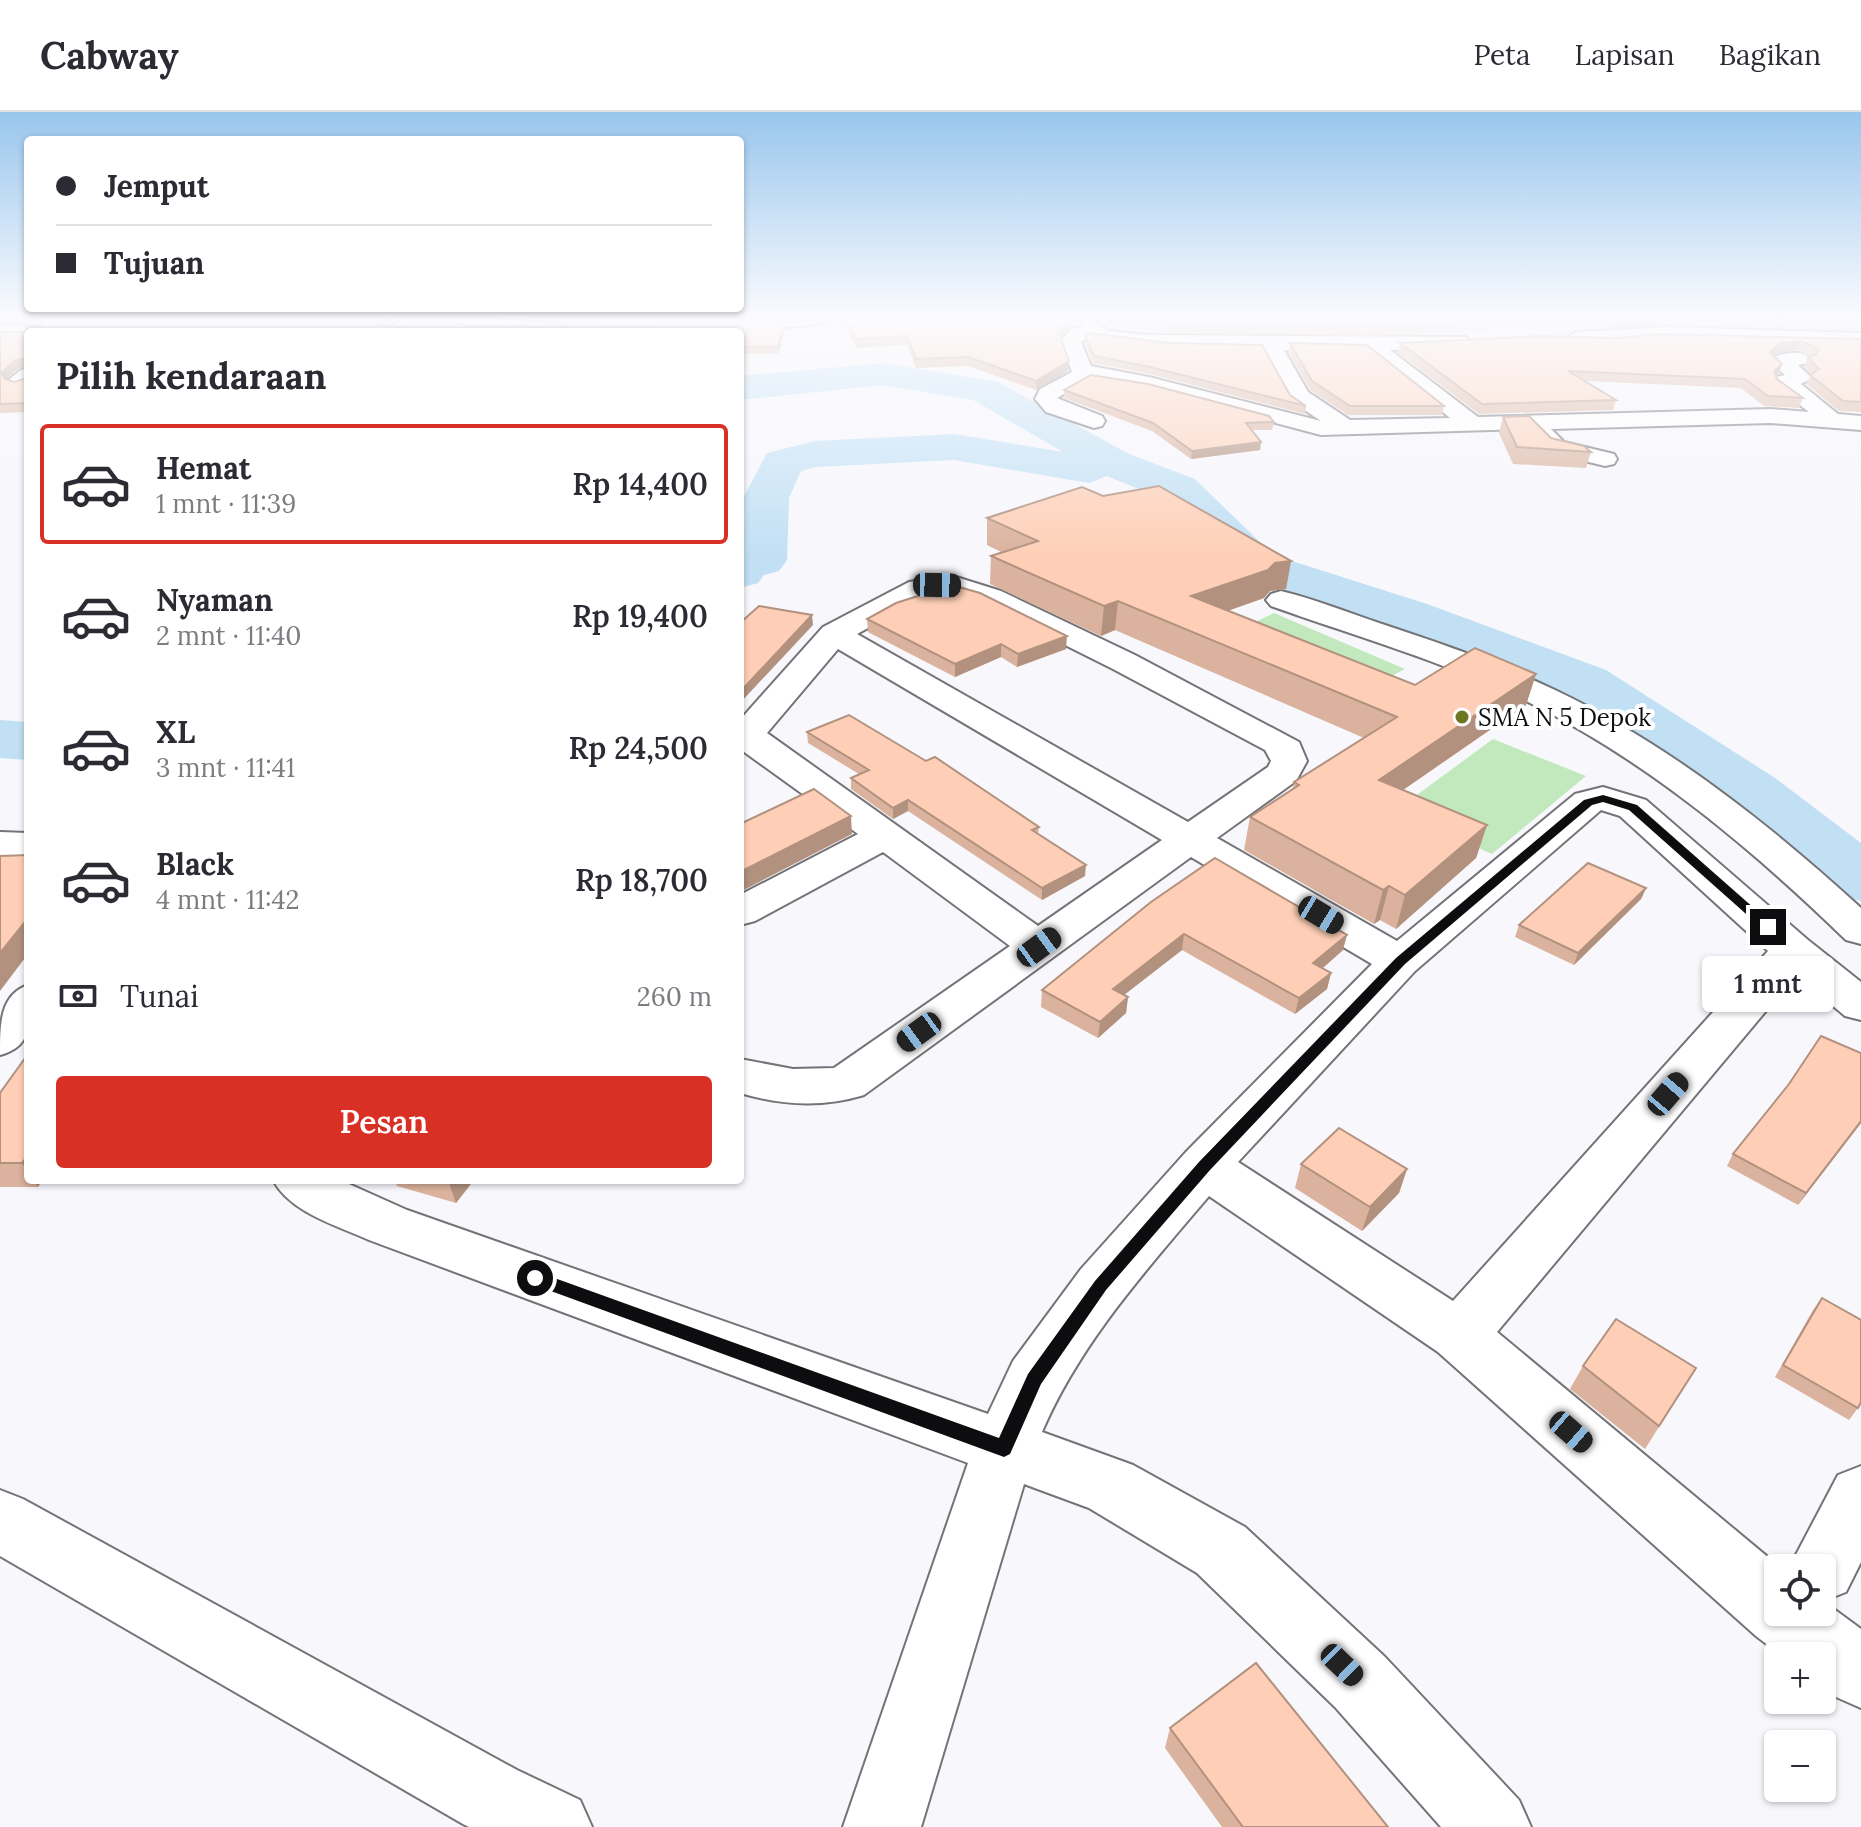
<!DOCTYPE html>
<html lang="id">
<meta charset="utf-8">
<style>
:root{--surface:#fff;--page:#f2f2f3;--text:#2b2b33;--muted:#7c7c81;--line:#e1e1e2;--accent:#d93025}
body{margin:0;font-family:Lora,serif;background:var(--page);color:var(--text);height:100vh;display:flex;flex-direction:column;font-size:30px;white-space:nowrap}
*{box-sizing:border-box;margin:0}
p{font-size:26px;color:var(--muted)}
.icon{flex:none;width:44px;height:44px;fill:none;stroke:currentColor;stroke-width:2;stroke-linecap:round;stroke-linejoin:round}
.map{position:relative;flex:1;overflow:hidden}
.panel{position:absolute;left:24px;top:216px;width:720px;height:856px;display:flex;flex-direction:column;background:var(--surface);border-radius:8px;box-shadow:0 2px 6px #0004}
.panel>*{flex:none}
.top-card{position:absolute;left:24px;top:24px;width:720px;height:176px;border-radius:8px;box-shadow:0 2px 6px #0004;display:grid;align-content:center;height:176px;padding:0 32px;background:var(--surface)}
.tools{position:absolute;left:1764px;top:1442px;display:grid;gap:16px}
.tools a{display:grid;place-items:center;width:72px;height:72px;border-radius:8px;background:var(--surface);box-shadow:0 2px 6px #0004;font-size:40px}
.end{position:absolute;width:36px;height:36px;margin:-18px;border:10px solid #0d0d0f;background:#fff;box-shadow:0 0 0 4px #fff}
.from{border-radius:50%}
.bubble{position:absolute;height:56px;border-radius:8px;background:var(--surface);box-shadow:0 2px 6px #0004;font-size:26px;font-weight:600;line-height:56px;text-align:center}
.car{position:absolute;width:24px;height:48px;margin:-24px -12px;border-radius:10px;box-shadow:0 0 6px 2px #0007;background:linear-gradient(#222 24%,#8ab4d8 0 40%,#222 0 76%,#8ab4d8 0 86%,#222 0)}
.top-card b{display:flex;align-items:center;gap:28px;height:76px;font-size:30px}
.top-card b+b{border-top:2px solid var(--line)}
.top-card i{width:20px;height:20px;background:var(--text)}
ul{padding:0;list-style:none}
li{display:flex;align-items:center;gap:24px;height:120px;margin:0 16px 12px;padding:0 16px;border:4px solid transparent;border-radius:8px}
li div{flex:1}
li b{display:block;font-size:30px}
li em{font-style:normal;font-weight:600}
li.active{border-color:var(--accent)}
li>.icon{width:72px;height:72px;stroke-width:1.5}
h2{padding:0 32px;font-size:36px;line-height:96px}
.pay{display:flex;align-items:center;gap:20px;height:88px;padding:0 32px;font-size:30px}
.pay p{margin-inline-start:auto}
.button{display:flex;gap:16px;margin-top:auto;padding:16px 32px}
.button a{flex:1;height:92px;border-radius:8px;background:var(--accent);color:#fff;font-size:32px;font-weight:600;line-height:92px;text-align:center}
header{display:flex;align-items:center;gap:48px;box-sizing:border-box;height:112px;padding:0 40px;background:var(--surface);border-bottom:2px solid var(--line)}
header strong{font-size:38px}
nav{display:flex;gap:44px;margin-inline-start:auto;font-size:28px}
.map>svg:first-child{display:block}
</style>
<header>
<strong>Cabway</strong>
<nav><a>Peta</a><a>Lapisan</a><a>Bagikan</a></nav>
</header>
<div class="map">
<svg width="1861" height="1715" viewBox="0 0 1861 1715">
<rect width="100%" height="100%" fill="#f7f7fc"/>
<g fill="#c2e9be">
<polygon points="1274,501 1405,557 1354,584 1222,526"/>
<polygon points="1493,627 1586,664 1492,742 1395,699"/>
</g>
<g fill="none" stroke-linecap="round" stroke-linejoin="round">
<g fill="#c1e0f4" fill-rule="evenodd">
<polygon points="883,251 998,270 1129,342 1195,367 1273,443 1427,492 1606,558 1775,666 1861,731 1861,789 1835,783 1727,694 1564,584 1389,516 1237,465 1163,387 1107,364 1089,371 954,348 816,355 801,359 789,386 787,448 779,459 764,463 758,471 740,476 743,386 767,341 815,329 954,322 1063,340 973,288 883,273 740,288 740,264"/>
<polygon points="0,608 28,610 28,648 0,646"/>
</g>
<g stroke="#747478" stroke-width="4">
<g id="minor">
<polygon points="407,206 432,206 406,220 379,220"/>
<path d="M469,206L559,211L569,217L567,220C544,220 465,225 452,211L454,207Z"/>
<path d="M724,206H831C819,218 734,218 724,206Z"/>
<path d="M1090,207L1109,219L1148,223L1466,225L1469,229L1459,235L1390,238L1478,305L1771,297L1809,300L1776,275L1773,270L1776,265L1785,263L1769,249C1778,240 1803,237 1812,247L1809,251L1798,253L1812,266L1801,272L1838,302L1861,304V318L1771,311L1551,317L1564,330L1614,342L1617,347L1614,352L1605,354L1548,340L1528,317L1321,323L1148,277L1090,267L1057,286L1102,304L1105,309L1102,314L1094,316L1046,300L1035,287L1040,277L1072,260L1061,229L1071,217L1081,215L1083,209ZM1090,225L1133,234L1263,237L1291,289L1321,309L1149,265L1091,254L1081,230ZM1284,238H1366L1450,306L1350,308L1308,280Z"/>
<polygon points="0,212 34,214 44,220 28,220 28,225 0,224"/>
<polygon points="1668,215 1861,221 1861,233 1668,227 1576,232 1566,226 1576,220"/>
<polygon points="28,256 28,272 18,275 11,273 7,269 21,258"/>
<path d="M953,464L1001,479L1135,543L1299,630L1307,649L1296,669L1217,726L1397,829L1575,682L1603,675L1646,688L1808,828L1861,870V908L1845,904L1796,863L1497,1220L1781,1456H1778V1500H1822V1456H1789L1838,1363L1861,1354V1450L1846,1480L1823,1489L1861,1517V1596L1836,1585L1822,1575V1544H1782L1756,1524L1438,1240L1209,1084C1147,1157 1080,1231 1042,1320L1133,1353L1245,1415L1385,1545L1519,1688L1531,1715H1441L1335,1595L1197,1461L1089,1396L1024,1372L921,1715H843L968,1351L369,1128C336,1113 291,1101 273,1068H340L407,1098L988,1302L1013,1249L1081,1157L1186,1040L1372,852L1191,745L864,983C821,996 782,993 740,981V947L793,957L834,956L1010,834L883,740L755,809L740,813V783L858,722L740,637V608L823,515L909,470ZM951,482L981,491L1113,557L1265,638L1271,649L1268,655L1188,710L857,522L926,484ZM838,537L1162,728L1038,814L767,621ZM1601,698L1620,704L1768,839L1453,1189L1238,1050L1415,859Z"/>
<path d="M1281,479C1314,487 1347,500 1379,511C1439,531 1499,551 1555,578C1668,632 1769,712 1861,796V832L1846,828C1752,737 1650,651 1532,592C1449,551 1358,525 1271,494L1266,488L1271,482Z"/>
<polygon points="0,720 28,721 28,745 0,744"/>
<path d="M28,873C28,905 37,933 0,943C0,911 0,883 28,873Z"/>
<polygon points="0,1378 23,1387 517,1658 580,1688 592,1715 469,1715 463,1712 0,1444"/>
</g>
</g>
<use href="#minor" fill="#fff" fill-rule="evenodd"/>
</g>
<g fill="#dab29d" fill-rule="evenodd">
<path d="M0,206H401L383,215H406L457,211L470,214L566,215L567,213L559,208L520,206H732L742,208L784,210L785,218L778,242H740V220H28V300L0,301V220H25L41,215L34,211L0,210ZM27,254V266L14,270L6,267L19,256Z"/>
<polygon points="839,206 1075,206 1074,213 1069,215 1061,226 1069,249 1068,259 1036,278 968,254 916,256 907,233 857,236"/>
<polygon points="1095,206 1861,206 1861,218 1656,213 1613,217 1536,215 1371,224 1169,220 1106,214"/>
<polygon points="1085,224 1306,294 1305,302 1150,262 1093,251 1085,231"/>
<polygon points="1616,226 1861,227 1861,300 1839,299 1806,272 1811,262 1804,255 1808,245 1811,245 1797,238 1777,241 1774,243 1782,252 1779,261 1776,264 1777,267 1803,286 1799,296 1764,294 1741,276 1585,269 1616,288 1613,298 1479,302 1398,241 1400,231"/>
<polygon points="1290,231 1444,294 1442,303 1348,303 1310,278 1288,240"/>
<polygon points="1064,278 1274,310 1272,318 1252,318 1261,330 1260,338 1191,347 1152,319 1064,286"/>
<polygon points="1503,305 1551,326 1591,340 1586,356 1513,352 1499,321"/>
<polygon points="1103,384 1291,449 1286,477 1270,479 1264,486 1228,499 1415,573 1536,562 1526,593 1403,678 1487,713 1476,746 1396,817 1380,808 1374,812 1244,738 1250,705 1293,677 1294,670 1364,626 1115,518 1101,524 990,472 991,444 1003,441 987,433 987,406"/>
<polygon points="867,507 1066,537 1017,555 1001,545 955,565 868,520"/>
<polygon points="807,620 1039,715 1038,723 1085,764 1042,788 908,699 893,707 851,677 851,666 859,662 808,631"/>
<polygon points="1646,776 1641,787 1574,853 1515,825 1519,813"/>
<polygon points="1151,790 1343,838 1323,856 1331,861 1327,877 1295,902 1182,838 1124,883 1128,885 1126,901 1098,926 1041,895 1042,878"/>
<polygon points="28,942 28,1068 42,1068 38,1075 0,1075 0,981"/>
<polygon points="1861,1011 1798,1093 1727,1054 1733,1042"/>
<polygon points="1301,1052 1407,1057 1399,1081 1362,1119 1295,1076"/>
<polygon points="395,1068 474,1068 456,1091 397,1074"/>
<polygon points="1822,1186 1858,1296 1849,1308 1775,1265 1813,1198"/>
<polygon points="1583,1254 1696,1256 1645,1337 1570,1277"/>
<polygon points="1170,1616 1388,1715 1222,1715 1165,1636"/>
</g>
<g fill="#b2917f">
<polygon points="384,206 401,206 378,217 375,214 376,210"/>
<polygon points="1069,206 1075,206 1074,213 1069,215 1058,230 1059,221"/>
<polygon points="1641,206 1658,206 1656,213 1613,217 1616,208"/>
<polygon points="784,210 785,218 778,242 778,235"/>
<polygon points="1801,229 1797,238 1777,241 1766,249 1770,240 1781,231"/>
<polygon points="27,246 28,254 19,256 4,269 1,261 16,248"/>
<polygon points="1069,249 1068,259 1036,278 1036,269"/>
<polygon points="1782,252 1779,261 1770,268 1774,259"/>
<polygon points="1261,330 1260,338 1191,347 1192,339"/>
<polygon points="1291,449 1286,477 1270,479 1264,486 1187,513 1191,484 1275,451"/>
<polygon points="1118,489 1115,518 1101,524 1104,494"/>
<polygon points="812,503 813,513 740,591 740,580"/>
<polygon points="1067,524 1066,537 1017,555 1018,542"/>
<polygon points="1001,532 1001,545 955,565 955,552"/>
<polygon points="1536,562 1526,593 1371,700 1379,668"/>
<polygon points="908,688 908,699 893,707 893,696"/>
<polygon points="851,704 852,722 740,780 740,760"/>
<polygon points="1487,713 1476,746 1396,817 1405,783"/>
<polygon points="1086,753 1085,764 1042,788 1042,776"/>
<polygon points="1389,774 1380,808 1374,812 1383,778"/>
<polygon points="1646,776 1641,787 1574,853 1578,841"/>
<polygon points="28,806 28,842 0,879 0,841"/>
<polygon points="1184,822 1182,838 1111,893 1113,877"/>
<polygon points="1347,823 1343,838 1310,867 1313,851"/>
<polygon points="1331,861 1327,877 1295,902 1299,886"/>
<polygon points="1128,885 1126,901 1098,926 1100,910"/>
<polygon points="1861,1009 1861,1011 1798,1093 1806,1081"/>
<polygon points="28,1043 28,1060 22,1051"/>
<polygon points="1407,1057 1399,1081 1362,1119 1370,1095"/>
<polygon points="33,1068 42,1068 38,1075"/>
<polygon points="448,1068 474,1068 456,1091"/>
</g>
<g fill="#fecfb6" stroke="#b2917f" stroke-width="2" fill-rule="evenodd">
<path d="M35,206H384L376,210L375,214L406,215L423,206H452L457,211L470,214L566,215L571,209L566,206H732L742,208L784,210L778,235H740V220H658L657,215H602L598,220H28V291L0,292V220H25L28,215L43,214V210ZM27,246V266L14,270L5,267L1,261L16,248Z"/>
<polygon points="844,206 1070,206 1059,221 1069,249 1036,269 968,245 916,247 907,224 857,227"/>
<polygon points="1113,206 1641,206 1616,208 1538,206 1373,215 1170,211"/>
<polygon points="1728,206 1861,206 1861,209"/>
<polygon points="1090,221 1169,231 1262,233 1290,283 1306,294 1150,255 1094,244 1085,224"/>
<polygon points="1659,222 1861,227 1861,290 1843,289 1810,263 1819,257 1808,245 1815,243 1819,237 1801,229 1781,231 1770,240 1782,252 1774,259 1777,267 1803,286 1768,284 1745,267 1568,259 1616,288 1482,292 1400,231 1539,224 1616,226"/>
<polygon points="1290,231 1367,233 1444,294 1350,294 1312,269"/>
<polygon points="1091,263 1148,272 1269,304 1274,310 1246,311 1261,330 1192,339 1153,311 1064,278"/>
<polygon points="1529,304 1551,326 1584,334 1591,340 1517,335 1503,305"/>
<polygon points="1159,374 1291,449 1275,451 1268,458 1191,484 1415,573 1475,536 1536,562 1379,668 1487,713 1405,783 1389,774 1383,778 1250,705 1299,673 1294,670 1397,605 1118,489 1104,494 991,444 1038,429 987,406 1082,375 1103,384"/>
<polygon points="952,473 980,481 1067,524 1018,542 1001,532 955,552 867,507 896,491"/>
<polygon points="759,494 812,503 740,580 740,511"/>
<polygon points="849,603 926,649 935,645 1039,715 1032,718 1086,753 1042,776 908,688 893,696 851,666 869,658 807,620"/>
<polygon points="814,677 851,704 740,760 740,712"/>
<polygon points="28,743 28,806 0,841 0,744"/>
<polygon points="1215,746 1347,823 1313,851 1331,861 1299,886 1184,822 1113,877 1128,885 1100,910 1042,878 1151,790"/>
<polygon points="1588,751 1646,776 1578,841 1519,813"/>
<polygon points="1821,924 1861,941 1861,1009 1806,1081 1733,1042 1789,972"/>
<polygon points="28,942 28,1043 22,1051 0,1051 0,981"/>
<polygon points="1339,1016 1407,1057 1370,1095 1301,1052"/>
<polygon points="1822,1186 1861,1208 1861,1290 1858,1296 1783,1253"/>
<polygon points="1616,1207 1696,1256 1659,1314 1583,1254"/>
<polygon points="1256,1551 1388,1715 1243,1715 1170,1616"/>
</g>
<linearGradient id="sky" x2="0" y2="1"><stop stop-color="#98c6ed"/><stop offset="0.46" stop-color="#fbfbfe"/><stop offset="1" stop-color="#fbfbfe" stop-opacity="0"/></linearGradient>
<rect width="1861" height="446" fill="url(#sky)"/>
<polygon fill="#0d0d0f" points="1603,683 1637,693 1772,812 1772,817 1763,817 1629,698 1603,690 1592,693 1405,852 1210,1058 1106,1178 1041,1272 1010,1342 1004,1345 529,1171 527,1166 535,1159 999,1326 1028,1262 1095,1169 1199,1050 1396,846 1584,688"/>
<circle fill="#6d751f" stroke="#fff" stroke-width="3" cx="1462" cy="605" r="8"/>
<g text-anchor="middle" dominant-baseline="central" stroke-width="8" stroke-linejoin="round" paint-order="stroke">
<g font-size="24" fill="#0d0d0f" stroke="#fff" text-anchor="start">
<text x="1478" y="605">SMA N 5 Depok</text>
</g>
</g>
</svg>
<div class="tools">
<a><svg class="icon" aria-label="locate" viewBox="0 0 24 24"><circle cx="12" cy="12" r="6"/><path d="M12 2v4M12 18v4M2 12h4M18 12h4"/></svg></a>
<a>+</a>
<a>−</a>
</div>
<i class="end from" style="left:535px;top:1166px"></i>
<i class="end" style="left:1768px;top:815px"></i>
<div class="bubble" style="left:1702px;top:844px;width:132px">1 mnt</div>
<i class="car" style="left:937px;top:473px;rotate:91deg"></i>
<i class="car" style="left:1321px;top:803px;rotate:121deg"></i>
<i class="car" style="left:1039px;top:835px;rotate:54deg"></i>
<i class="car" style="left:919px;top:920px;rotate:234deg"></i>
<i class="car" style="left:1668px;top:982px;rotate:41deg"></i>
<i class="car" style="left:1571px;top:1320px;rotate:131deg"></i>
<i class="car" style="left:1342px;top:1553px;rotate:134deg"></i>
<div class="top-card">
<b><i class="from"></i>Jemput</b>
<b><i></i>Tujuan</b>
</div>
<section class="panel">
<h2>Pilih kendaraan</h2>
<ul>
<li class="active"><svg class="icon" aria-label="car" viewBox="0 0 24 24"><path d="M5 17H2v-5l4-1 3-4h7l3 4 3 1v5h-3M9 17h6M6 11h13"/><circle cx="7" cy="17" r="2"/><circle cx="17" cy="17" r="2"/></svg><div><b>Hemat</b><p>1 mnt · 11:39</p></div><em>Rp 14,400</em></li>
<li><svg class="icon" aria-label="car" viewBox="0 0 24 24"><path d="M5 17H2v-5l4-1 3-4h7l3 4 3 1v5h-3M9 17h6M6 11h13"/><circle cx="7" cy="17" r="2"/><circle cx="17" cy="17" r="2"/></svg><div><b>Nyaman</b><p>2 mnt · 11:40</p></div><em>Rp 19,400</em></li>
<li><svg class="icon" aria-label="car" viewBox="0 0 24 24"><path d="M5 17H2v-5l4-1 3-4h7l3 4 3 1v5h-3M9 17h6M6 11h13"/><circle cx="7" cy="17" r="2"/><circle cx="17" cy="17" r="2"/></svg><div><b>XL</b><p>3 mnt · 11:41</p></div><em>Rp 24,500</em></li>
<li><svg class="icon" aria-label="car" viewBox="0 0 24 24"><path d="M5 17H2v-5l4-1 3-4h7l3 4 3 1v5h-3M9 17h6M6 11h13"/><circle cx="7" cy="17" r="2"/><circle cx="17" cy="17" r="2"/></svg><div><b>Black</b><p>4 mnt · 11:42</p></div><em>Rp 18,700</em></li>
</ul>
<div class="pay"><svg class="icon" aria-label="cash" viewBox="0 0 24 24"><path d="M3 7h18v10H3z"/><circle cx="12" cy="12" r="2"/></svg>Tunai<p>260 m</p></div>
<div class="button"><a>Pesan</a></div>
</section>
</div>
